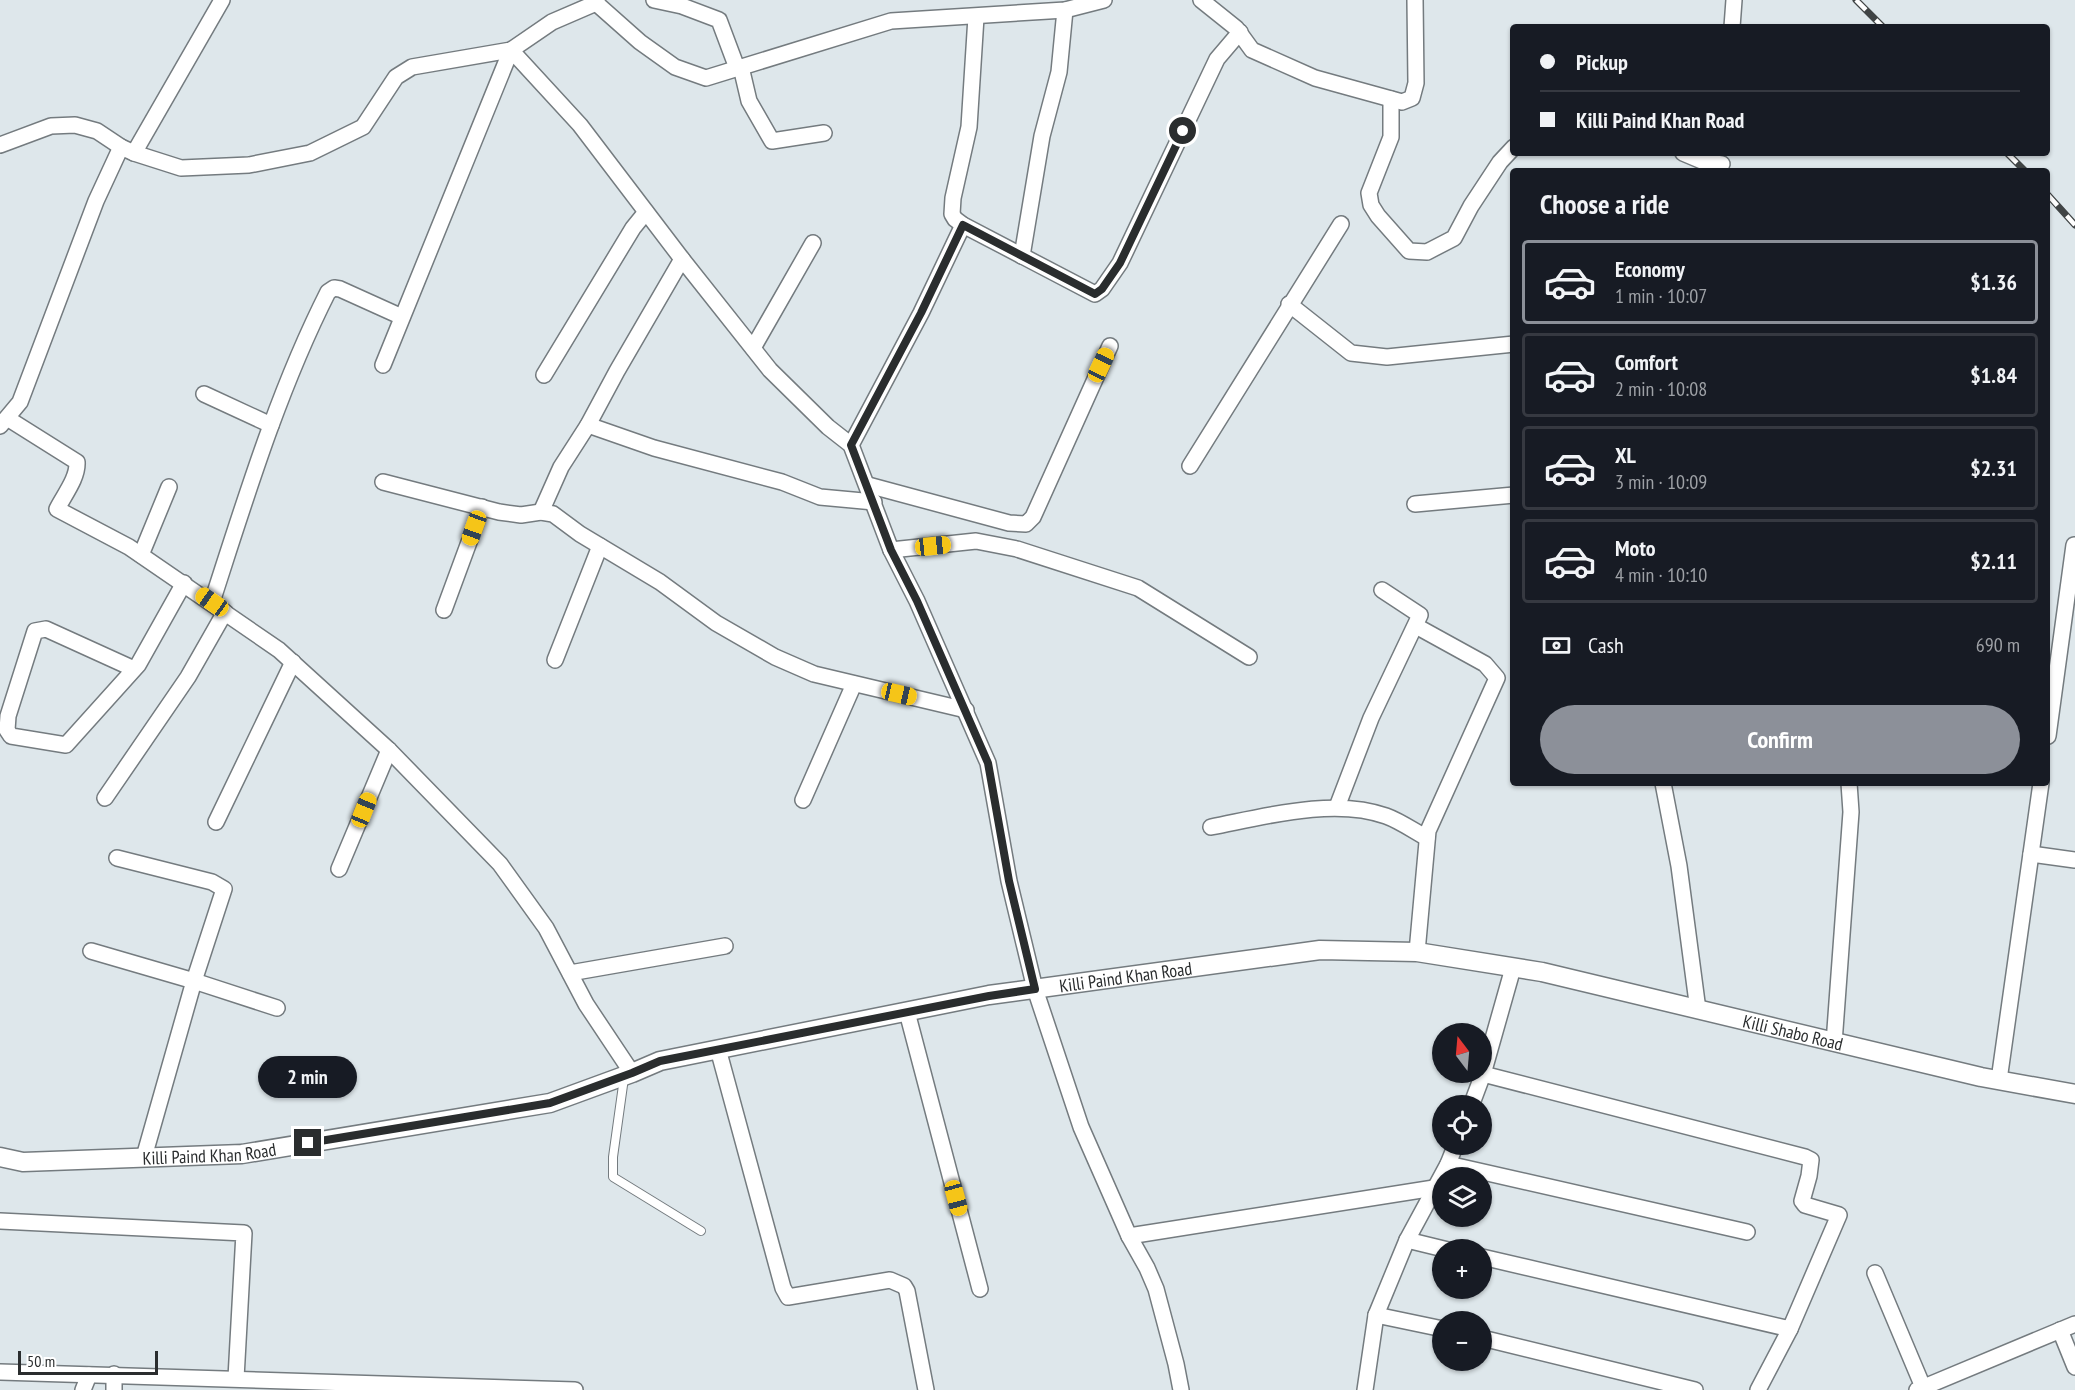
<!DOCTYPE html>
<meta charset="utf-8">
<style>
:root{--surface:#171b24;--page:#20242c;--text:#f1f3f6;--muted:#9ea1a6;--line:#363941;--accent:#8c9099}
body{margin:0;font-family:"PT Sans Narrow",sans-serif;background:var(--page);color:var(--text);height:100vh;display:flex;flex-direction:column;font-size:22px;white-space:nowrap}
*{box-sizing:border-box;margin:0}
p{font-size:20px;color:var(--muted)}
.icon{flex:none;width:33px;height:33px;fill:none;stroke:currentColor;stroke-width:2;stroke-linecap:round;stroke-linejoin:round}
.map{position:relative;flex:1;overflow:hidden}
.side{position:absolute;left:1510px;top:168px;width:540px;height:618px;display:flex;flex-direction:column;background:var(--surface);border-radius:6px;box-shadow:0 2px 4px #0004}
.side>*{flex:none}
.banner{position:absolute;left:1510px;top:24px;width:540px;height:132px;border-radius:6px;box-shadow:0 2px 4px #0004;display:grid;align-content:center;height:132px;padding:0 30px;background:var(--surface)}
.needle{width:39px;rotate:344deg}
.controls{position:absolute;left:1432px;top:1023px;display:grid;gap:12px}
.controls a{display:grid;place-items:center;width:60px;height:60px;border-radius:50%;background:var(--surface);box-shadow:0 2px 4px #0004;font-size:30px}
.scale{position:absolute;left:18px;bottom:15px;width:140px;box-sizing:border-box;padding-left:6px;border:3px solid #2a2d2e;border-top:0;font-size:16px;line-height:21px;white-space:nowrap;color:#2a2d2e;-webkit-text-stroke:4px #fff;paint-order:stroke}
.end{position:absolute;width:27px;height:27px;margin:-14px;border:8px solid #2a2d2e;background:#fff;box-shadow:0 0 0 3px #fff}
.from{border-radius:50%}
.bubble{position:absolute;height:42px;border-radius:21px;background:var(--surface);box-shadow:0 2px 4px #0004;font-size:20px;font-weight:700;line-height:42px;text-align:center}
.car{position:absolute;width:18px;height:36px;margin:-18px -9px;border-radius:8px;box-shadow:0 0 4px 2px #0007;background:linear-gradient(#f5c518 24%,#345 0 40%,#f5c518 0 76%,#345 0 86%,#f5c518 0)}
.banner b{display:flex;align-items:center;gap:21px;height:57px;font-size:22px}
.banner b+b{border-top:2px solid var(--line)}
.banner i{width:15px;height:15px;background:var(--text)}
ul{padding:0;list-style:none}
li{display:flex;align-items:center;gap:18px;height:84px;margin:0 12px 9px;padding:0 18px;border:3px solid var(--line);border-radius:6px}
li div{flex:1}
li b{display:block;font-size:22px}
li em{font-style:normal;font-weight:700}
li.active{border-color:var(--accent)}
li>.icon{width:54px;height:54px;stroke-width:1.5}
h2{padding:0 30px;font-size:27px;line-height:72px}
.pay{display:flex;align-items:center;gap:15px;height:66px;padding:0 30px;font-size:22px}
.pay p{margin-inline-start:auto}
.cta{display:flex;gap:12px;margin-top:auto;padding:12px 30px}
.cta a{flex:1;height:69px;border-radius:36px;background:var(--accent);color:#fff;font-size:24px;font-weight:700;line-height:69px;text-align:center}
.map>svg:first-child{display:block}
</style>
<div class="map">
<svg width="2075" height="1390" viewBox="0 0 2075 1390">
<rect width="100%" height="100%" fill="#dee7eb"/>
<g fill="none" stroke-linecap="round" stroke-linejoin="round">
<g stroke="#747b7f" stroke-width="10">
<polyline id="service" points="624,1078 613,1157 613,1177 701,1231"/>
</g>
<g stroke="#747b7f" stroke-width="18">
<g id="minor">
<polyline points="654,0 682,6 719,20 737,68"/>
<polyline points="1201,0 1236,28 1252,50 1315,78 1402,102 1412,98 1416,83 1415,0"/>
<polyline points="596,3 640,42 675,67 706,78 891,21 1065,10 1104,0"/>
<polyline points="976,17 969,127 953,198 952,214 955,219 963,225 1095,294 1102,289 1120,263 1217,59 1240,32"/>
<polyline points="1732,27 1734,0"/>
<polyline points="741,67 749,101 772,141 824,133"/>
<polyline points="1391,99 1391,137 1369,193 1371,205 1378,216 1409,251 1427,252 1454,238 1471,206 1500,162 1514,147"/>
<polyline points="0,145 51,126 75,125 97,131 121,147 134,153 181,168 249,165 310,153 363,127 396,77 412,67 511,50 552,22 596,3 597,0"/>
<polyline points="134,153 222,0"/>
<polyline points="1683,153 1702,161 1722,164"/>
<polyline points="1022,256 1042,136 1059,72 1065,10"/>
<polyline points="1289,304 1351,353 1387,357 1514,344"/>
<polyline points="753,348 813,243"/>
<polyline points="383,365 511,50 580,125 682,259 770,370 828,427 851,445 891,550 917,601 988,763 1009,881 1035,989 1081,1127 1129,1236 1147,1268 1156,1289 1176,1364 1181,1390"/>
<polyline points="544,375 633,228 646,212"/>
<polyline points="204,394 271,425"/>
<path d="M7,418L77,462C78,478 64,495 57,509L129,547L279,650L389,750L500,864L546,928L586,1004L632,1073"/>
<polyline points="588,425 654,448 782,482 820,497 874,502"/>
<polyline points="0,426 20,402 96,201 121,147"/>
<polyline points="851,445 921,313 963,225"/>
<polyline points="1190,466 1341,224"/>
<polyline points="383,482 499,512 521,515 541,512 553,514 580,534 660,582 716,623 775,657 814,674 966,710"/>
<polyline points="868,485 1009,523 1026,524 1033,517 1110,346"/>
<polyline points="1415,504 1514,495"/>
<polyline points="541,512 561,467 588,425 617,371 682,259"/>
<polyline points="891,550 976,541 1017,549 1138,588 1249,657"/>
<polyline points="141,555 169,487"/>
<path d="M212,602C246,497 278,391 328,292L334,288L340,289L402,317"/>
<polyline points="444,610 482,507"/>
<polyline points="1416,626 1485,664 1497,678 1428,831 1417,952"/>
<polyline points="555,660 600,546"/>
<polyline points="134,669 46,629 35,631 8,716 7,730 11,736 66,745 138,665 184,583"/>
<polyline points="2048,736 2074,545"/>
<polyline points="1663,783 1679,866 1698,1010"/>
<polyline points="105,798 188,677 225,612"/>
<polyline points="803,800 854,684"/>
<polyline points="1337,807 1371,718 1420,615 1382,590"/>
<polyline points="216,822 293,662"/>
<path d="M1211,827C1263,817 1334,797 1386,816C1400,821 1414,831 1427,838"/>
<polyline points="2031,854 2075,860"/>
<polyline points="117,858 212,882 224,889 194,981 144,1157"/>
<polyline points="339,869 389,750"/>
<polyline points="91,951 194,981 277,1008"/>
<polyline points="570,973 725,946"/>
<polyline points="907,1012 980,1289"/>
<polyline points="1834,1043 1851,812 1849,783"/>
<polyline points="718,1049 783,1288 788,1297 890,1280 904,1286 907,1291 926,1390"/>
<polyline points="1999,1080 2041,783"/>
<polyline points="1471,1106 1483,1074 1513,968"/>
<polyline points="1448,1164 1747,1232"/>
<polyline points="0,1221 244,1233 236,1378"/>
<polyline points="1129,1236 1434,1188"/>
<polyline points="1407,1240 1448,1250"/>
<polyline points="1482,1257 1790,1329 1839,1215 1805,1205 1802,1201 1809,1176 1811,1160 1805,1157 1483,1074"/>
<polyline points="1875,1273 1923,1387"/>
<polyline points="1376,1315 1443,1329"/>
<polyline points="2060,1330 2075,1367"/>
<polyline points="1482,1338 1695,1390"/>
<polyline points="0,1372 575,1390"/>
<polyline points="114,1374 114,1390"/>
<polyline points="83,1390 89,1375"/>
<polyline points="1365,1390 1376,1315 1407,1240 1448,1164 1456,1144"/>
<polyline points="1758,1390 1790,1329"/>
<polyline points="1917,1390 2075,1324"/>
</g>
</g>
<g stroke="#747b7f" stroke-width="21">
<g id="tertiary">
<path id="s1" d="M0,1157L23,1162L242,1154L550,1103L632,1073L660,1061L989,995L1320,950L1417,952L1542,972L1981,1077L2075,1094"/>
</g>
</g>
<use href="#service" stroke="#fff" stroke-width="8"/>
<use href="#minor" stroke="#fff" stroke-width="15"/>
<use href="#tertiary" stroke="#fff" stroke-width="18"/>
<g stroke="#404445" stroke-width="7">
<g id="rail">
<polyline points="1856,0 1883,27"/>
<polyline points="2007,153 2025,171"/>
<polyline points="2048,195 2075,225"/>
</g>
</g>
<use href="#rail" stroke="#fff" stroke-width="4.5" stroke-dasharray="14" stroke-linecap="butt"/>
</g>
<g fill="none" stroke-linecap="round" stroke-linejoin="round">
<polyline stroke="#2a2d2e" stroke-width="8" points="308,1143 550,1103 632,1073 660,1061 989,996 1035,989 1009,881 988,763 917,601 891,550 851,445 921,313 963,225 1095,294 1102,289 1120,263 1183,131"/>
</g>
<g text-anchor="middle" dominant-baseline="central" stroke-width="5" stroke-linejoin="round" paint-order="stroke">
<g font-size="18" fill="#2a2d2e" stroke="#fff">
<text stroke="none"><textPath href="#s1" startOffset="1146">Killi Paind Khan Road</textPath></text>
<text stroke="none"><textPath href="#s1" startOffset="1824">Killi Shabo Road</textPath></text>
<text stroke="none"><textPath href="#s1" startOffset="210">Killi Paind Khan Road</textPath></text>
</g>
</g>
</svg>
<div class="controls">
<a><svg class="needle" viewBox="-14 -14 28 28"><path d="M0-13l5 13h-10z" fill="#e53935"/><path d="M0 13l5-13h-10z" fill="#9ea1a6"/></svg></a>
<a><svg class="icon" aria-label="locate" viewBox="0 0 24 24"><circle cx="12" cy="12" r="6"/><path d="M12 2v4M12 18v4M2 12h4M18 12h4"/></svg></a>
<a><svg class="icon" aria-label="layers" viewBox="0 0 24 24"><path d="M12 4l9 5-9 5-9-5zM3 14l9 5 9-5"/></svg></a>
<a>+</a>
<a>−</a>
</div>
<div class="scale">50 m</div>
<i class="end from" style="left:1183px;top:131px"></i>
<i class="end" style="left:308px;top:1143px"></i>
<div class="bubble" style="left:258px;top:1056px;width:99px">2 min</div>
<i class="car" style="left:1101px;top:365px;rotate:25deg"></i>
<i class="car" style="left:474px;top:528px;rotate:200deg"></i>
<i class="car" style="left:933px;top:546px;rotate:84deg"></i>
<i class="car" style="left:212px;top:602px;rotate:305deg"></i>
<i class="car" style="left:899px;top:694px;rotate:103deg"></i>
<i class="car" style="left:364px;top:810px;rotate:22deg"></i>
<i class="car" style="left:956px;top:1198px;rotate:165deg"></i>
<div class="banner">
<b><i class="from"></i>Pickup</b>
<b><i></i>Killi Paind Khan Road</b>
</div>
<section class="side">
<h2>Choose a ride</h2>
<ul>
<li class="active"><svg class="icon" aria-label="car" viewBox="0 0 24 24"><path d="M5 17H2v-5l4-1 3-4h7l3 4 3 1v5h-3M9 17h6M6 11h13"/><circle cx="7" cy="17" r="2"/><circle cx="17" cy="17" r="2"/></svg><div><b>Economy</b><p>1 min · 10:07</p></div><em>$1.36</em></li>
<li><svg class="icon" aria-label="car" viewBox="0 0 24 24"><path d="M5 17H2v-5l4-1 3-4h7l3 4 3 1v5h-3M9 17h6M6 11h13"/><circle cx="7" cy="17" r="2"/><circle cx="17" cy="17" r="2"/></svg><div><b>Comfort</b><p>2 min · 10:08</p></div><em>$1.84</em></li>
<li><svg class="icon" aria-label="car" viewBox="0 0 24 24"><path d="M5 17H2v-5l4-1 3-4h7l3 4 3 1v5h-3M9 17h6M6 11h13"/><circle cx="7" cy="17" r="2"/><circle cx="17" cy="17" r="2"/></svg><div><b>XL</b><p>3 min · 10:09</p></div><em>$2.31</em></li>
<li><svg class="icon" aria-label="car" viewBox="0 0 24 24"><path d="M5 17H2v-5l4-1 3-4h7l3 4 3 1v5h-3M9 17h6M6 11h13"/><circle cx="7" cy="17" r="2"/><circle cx="17" cy="17" r="2"/></svg><div><b>Moto</b><p>4 min · 10:10</p></div><em>$2.11</em></li>
</ul>
<div class="pay"><svg class="icon" aria-label="cash" viewBox="0 0 24 24"><path d="M3 7h18v10H3z"/><circle cx="12" cy="12" r="2"/></svg>Cash<p>690 m</p></div>
<div class="cta"><a>Confirm</a></div>
</section>
</div>
